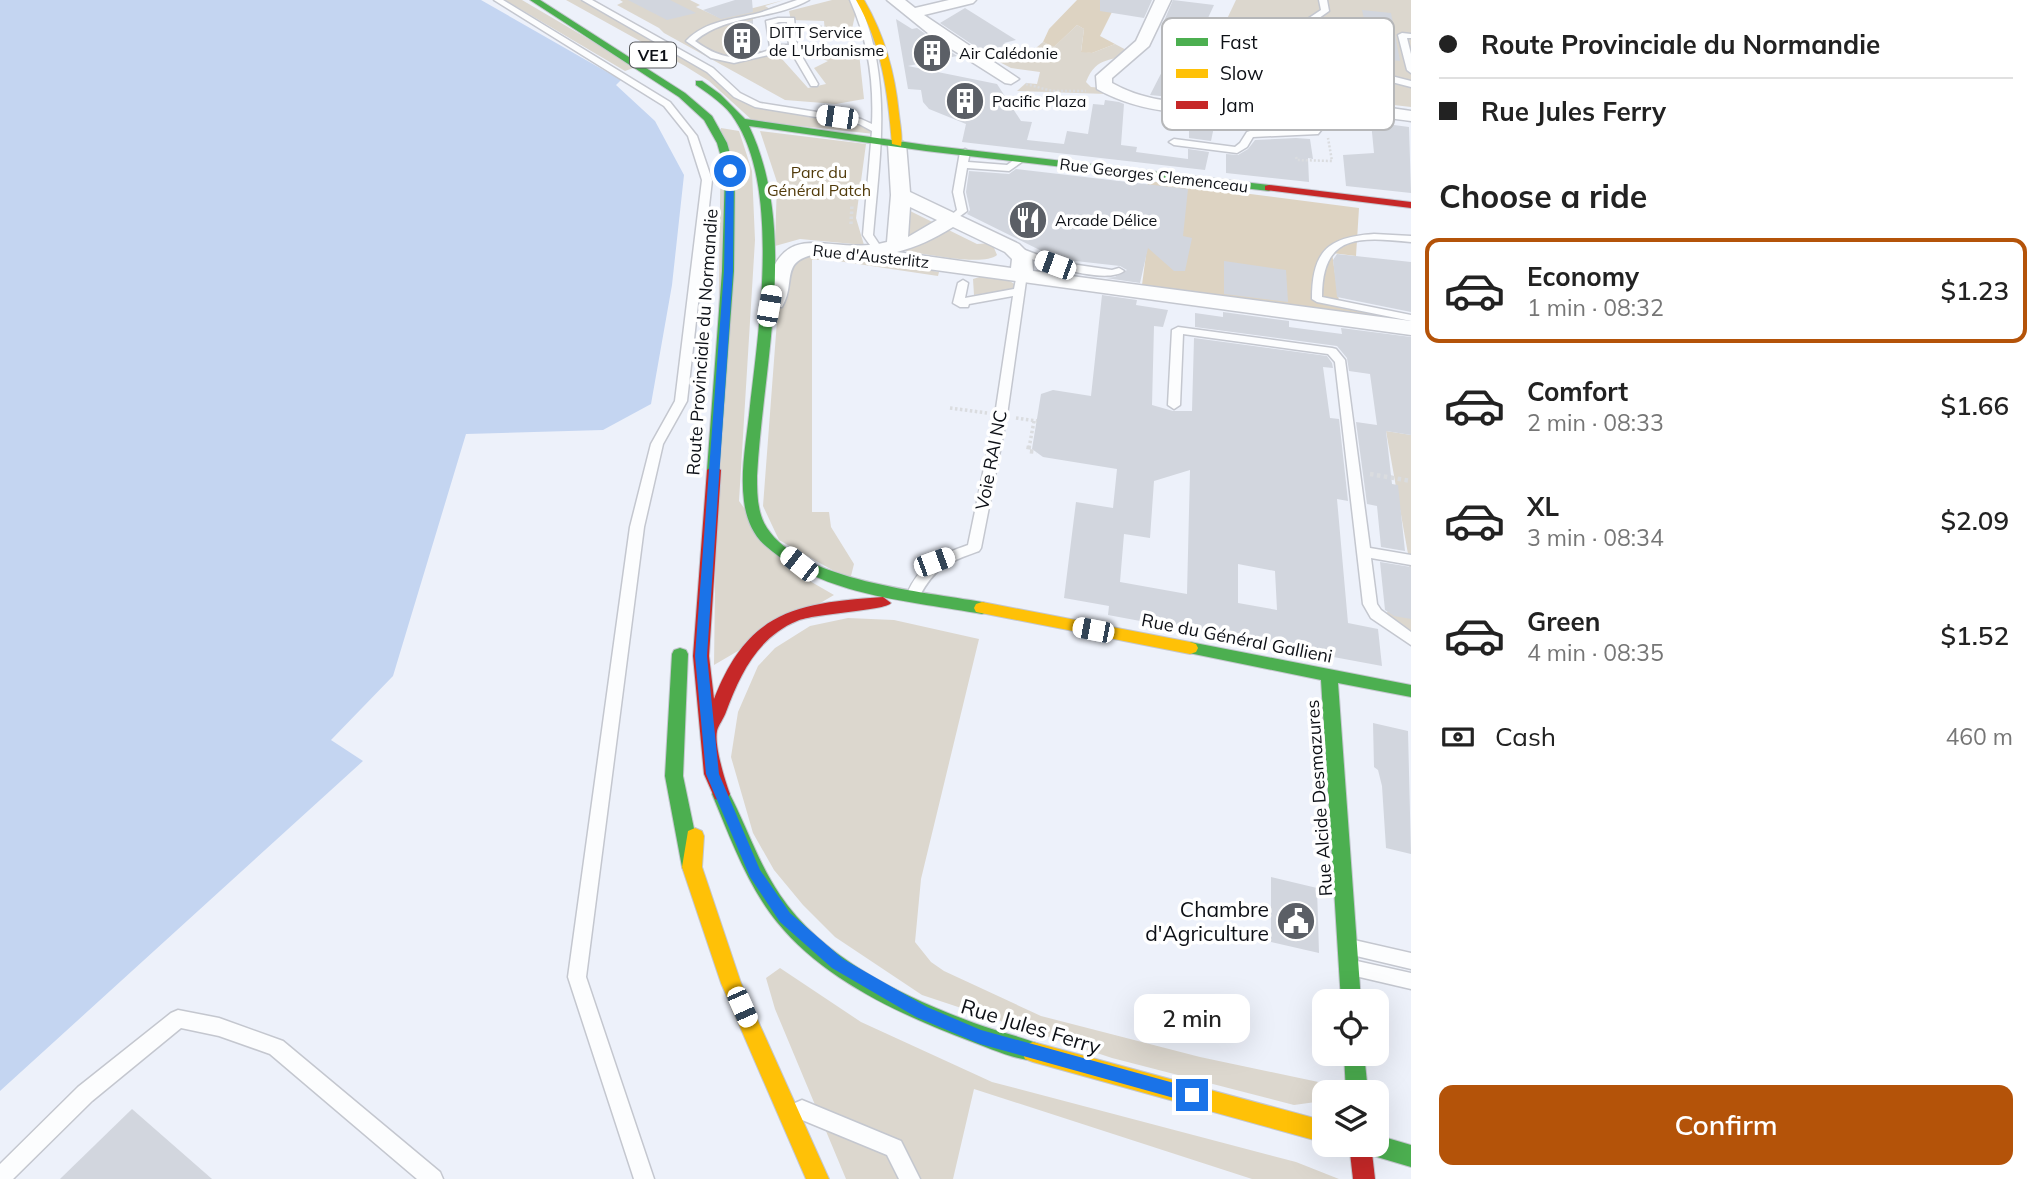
<!DOCTYPE html>
<meta charset="utf-8">
<style>
:root{--surface:#fff;--page:#f6f6f6;--text:#222;--muted:#767676;--line:#e0e0e0;--accent:#b45309}
body{margin:0;font-family:Mulish,sans-serif;background:var(--page);color:var(--text);height:100vh;display:flex;flex-direction:column;font-size:26px;white-space:nowrap}
*{box-sizing:border-box;margin:0}
p{font-size:23px;color:var(--muted)}
.icon{flex:none;width:38px;height:38px;fill:none;stroke:currentColor;stroke-width:2;stroke-linecap:round;stroke-linejoin:round}
.map{position:relative;flex:1;overflow:hidden}
.side{display:flex;flex-direction:column;background:var(--surface);width:630px}
.side>*{flex:none}
.banner{display:grid;align-content:center;height:154px;padding:0 28px;background:var(--surface)}
.controls{position:absolute;left:1312px;top:989px;display:grid;gap:14px}
.controls a{display:grid;place-items:center;width:77px;height:77px;border-radius:14px;background:var(--surface);box-shadow:0 7px 28px #0002;font-size:35px}
.end{position:absolute;width:32px;height:32px;margin:-16px;border:9px solid #1a73e8;background:#fff;box-shadow:0 0 0 4px #fff}
.from{border-radius:50%}
.bubble{position:absolute;height:49px;border-radius:14px;background:var(--surface);box-shadow:0 7px 28px #0002;font-size:23px;font-weight:600;line-height:49px;text-align:center}
.car{position:absolute;width:21px;height:42px;margin:-21px -10px;border-radius:9px;box-shadow:0 0 5px 2px #0007;background:linear-gradient(#fff 24%,#345 0 40%,#fff 0 76%,#345 0 86%,#fff 0)}
.banner b{display:flex;align-items:center;gap:24px;height:66px;font-size:26px}
.banner b+b{border-top:2px solid var(--line)}
.banner i{width:18px;height:18px;background:var(--text)}
ul{padding:0;list-style:none}
li{display:flex;align-items:center;gap:21px;height:105px;margin:0 14px 10px;padding:0 14px;border:4px solid transparent;border-radius:14px}
li div{flex:1}
li b{display:block;font-size:26px}
li em{font-style:normal;font-weight:600}
li.active{border-color:var(--accent)}
li>.icon{width:63px;height:63px;stroke-width:1.5}
h2{padding:0 28px;font-size:32px;line-height:84px}
.pay{display:flex;align-items:center;gap:18px;height:77px;padding:0 28px;font-size:26px}
.pay p{margin-inline-start:auto}
.cta{display:flex;gap:14px;margin-top:auto;padding:14px 28px}
.cta a{flex:1;height:80px;border-radius:14px;background:var(--accent);color:#fff;font-size:28px;font-weight:600;line-height:80px;text-align:center}
main{display:flex;flex:1;min-height:0}
.map>svg:first-child{display:block}
</style>
<main>
<div class="map">
<svg width="1411" height="1179" viewBox="0 0 1411 1179">
<rect width="100%" height="100%" fill="#edf1fa"/>
<g fill="#dcd7ce">
<polygon points="505,0 522,0 636,67 625,71"/>
<polygon points="566,0 580,0 634,29 706,70 754,106 833,118 861,124 875,134 753,121 709,81 685,66"/>
<polygon points="620,0 690,0 700,5 696,7 718,17 784,0 765,6 777,13 753,19 753,23 731,23 730,55 752,55 753,50 787,54 791,57 782,59 808,88 826,84 814,68 828,61 807,54 825,54 824,47 853,47 859,53 864,99 836,104 785,100 664,33 659,28 617,5 623,2"/>
<polygon points="832,0 851,0 857,7 851,33 825,33 824,21 791,20 789,11"/>
<polygon points="1236,0 1411,0 1411,107 1255,89 1205,77 1205,65"/>
<path d="M1077,25L1084,29L1081,51L1092,53L1115,44L1130,52C1114,63 1097,54 1086,82L1091,87L1103,88L1107,94L1017,91L1026,83L1037,84L1040,72L1011,68L982,53L1023,59L1043,42L1054,47Z"/>
<polygon points="721,128 739,131 752,171 755,240 739,501 789,569 834,595 714,665"/>
<polygon points="760,131 866,144 856,218 864,245 800,239 775,246 777,182"/>
<path d="M906,209L977,244L992,243L997,255C983,267 924,253 904,251Z"/>
<polygon points="826,253 939,272 938,276 831,260 812,260 812,512 829,512 831,527 854,564 850,580 779,540 763,506 780,281 798,255"/>
<polygon points="983,276 1008,280 1016,285 1013,289 974,295 973,279"/>
<polygon points="1386,431 1411,435 1411,634 1386,615 1410,565"/>
<polygon points="848,618 894,620 979,639 921,879 915,942 931,962 944,971 1041,1016 1200,1057 1342,1087 1335,1092 1325,1092 1323,1101 1294,1105 1112,1058 922,995 835,937 803,905 774,870 753,833 731,757 738,712 758,666 775,648 810,626"/>
<polygon points="780,968 861,1022 992,1082 1296,1162 1339,1179 1252,1179 974,1089 953,1179 846,1179 775,1009 766,978"/>
</g>
<g fill="#ddd3c2">
<polygon points="1077,0 1118,0 1100,36 1115,44 1092,53 1081,52 1084,29 1077,25 1054,47 1043,42 1049,29"/>
<polygon points="1148,181 1359,208 1356,256 1332,253 1340,308 1411,321 1411,324 1142,285 1147,247 1141,240"/>
</g>
<polygon fill="#c4d5f1" points="0,0 481,0 621,80 616,85 655,121 684,175 672,285 651,404 603,430 466,434 393,676 331,740 363,761 0,1091"/>
<g fill="#d2d6de" fill-rule="evenodd">
<polygon points="628,0 670,0 696,13 667,20"/>
<polygon points="735,0 752,0 753,12 721,19 703,10"/>
<polygon points="1100,0 1152,0 1144,18 1100,11"/>
<polygon points="1173,0 1214,5 1202,31 1265,43 1258,50 1246,51 1250,59 1261,62 1240,82 1203,73 1201,100 1150,95 1169,58 1162,57 1174,23 1164,21"/>
<polygon points="965,8 1016,40 1004,43 1009,45 982,51 940,23"/>
<polygon points="1362,10 1391,13 1400,61 1373,58"/>
<polygon points="896,19 912,29 917,28 957,56 908,66 997,84 1021,121 1032,122 1027,140 1064,144 1067,131 1088,134 1093,104 1104,105 1105,100 1119,102 1124,104 1121,145 1137,147 1136,152 1188,159 1188,149 1209,152 1205,170 962,142 966,124 929,109 923,102 921,90 908,89"/>
<polygon points="753,20 753,52 730,54 731,26"/>
<polygon points="1189,115 1216,117 1211,141 1189,138"/>
<polygon points="1371,122 1409,127 1411,193 1346,186 1343,155 1374,153"/>
<polygon points="1296,138 1310,139 1313,159 1308,158 1309,182 1226,173 1226,154 1238,155 1248,149 1255,140"/>
<polygon points="1016,169 1188,189 1183,236 1192,238 1185,271 1174,271 1148,248 1140,283 1106,278 1115,277 1127,270 1120,266 1058,259 967,214 970,210 966,192 969,171 1009,174"/>
<polygon points="1337,254 1411,262 1411,312 1337,297 1333,260"/>
<polygon points="1224,261 1286,270 1288,302 1224,294"/>
<path d="M1102,295L1137,300L1136,305L1168,310L1163,327L1154,326L1152,405L1173,411H1192L1194,338L1327,356L1332,363L1333,368L1323,367L1330,418L1339,419L1348,501L1337,499L1348,623L1378,629L1382,666L1108,615L1109,606L1064,598L1076,502L1113,508L1117,469L1043,457L1032,449L1041,394L1053,390L1091,396ZM1190,470L1187,594L1120,582L1124,534L1150,538L1154,481ZM1238,564L1275,571L1277,610L1238,603Z"/>
<polygon points="1223,312 1289,321 1289,327 1342,334 1341,328 1411,337 1411,435 1386,431 1392,484 1398,485 1405,551 1381,547 1377,506 1367,504 1356,422 1377,425 1370,374 1349,371 1347,358 1337,346 1195,327 1195,313 1223,317"/>
<polygon points="1380,562 1411,567 1411,619 1394,616 1385,610"/>
<polygon points="1373,723 1408,731 1411,854 1386,848 1382,786 1378,770 1374,767"/>
<polygon points="1271,877 1317,888 1319,953 1271,942"/>
<polygon points="132,1109 212,1179 60,1179"/>
</g>
<g fill="none" stroke-linecap="round" stroke-linejoin="round">
<g stroke="#c4c7cf" stroke-width="3">
<g id="lane">
<polygon points="494,0 503,0 670,102 697,136 712,180 687,401 663,444 644,527 586,977 654,1179 634,1179 568,977 630,527 651,444 675,401 702,180 688,136 664,106"/>
<path d="M582,0H592L713,68L740,93L760,103L861,119L872,124C874,80 868,40 850,0H858C893,78 880,153 873,235L879,244L892,250V254C877,256 870,246 863,235L872,131L859,124L755,107L734,97L707,72Z"/>
<path d="M797,0H809C774,20 726,14 695,41C724,62 740,60 773,49L770,47L766,21L778,18H794L797,48L818,84L817,86H811L790,50L734,63L711,58L686,41C706,20 733,20 759,13C772,9 784,4 797,0ZM779,22H787L789,45H778L773,24Z"/>
<polygon points="1319,0 1327,0 1329,11 1312,23 1303,40 1340,63 1411,81 1411,87 1334,67 1296,43 1295,41 1306,20 1321,10"/>
<polygon points="1402,33 1411,34 1411,38 1407,38 1411,54 1411,73 1407,70 1398,35"/>
<polygon points="1249,51 1271,56 1305,101 1305,105 1299,105 1265,60 1249,55"/>
<polygon points="1333,105 1340,107 1318,134 1253,137 1247,147 1237,153 1174,145 1169,142 1174,139 1235,147 1240,143 1247,132 1250,131 1312,129"/>
<polygon points="965,149 970,152 968,162 1007,165 1018,157 1026,159 1009,171 967,168 963,192 967,211 952,222 947,219 957,210 953,192 960,152"/>
<path d="M1374,234L1411,236V242C1360,237 1322,233 1322,297L1411,315V321L1317,302L1312,299C1312,252 1327,237 1374,234Z"/>
<path d="M1017,247L1057,262L1112,270L1119,268L1124,271C1104,286 1036,261 1013,252L1012,250Z"/>
<path d="M1022,271L1027,274L1007,415L981,548L979,551C946,563 936,566 919,597H909L907,594C919,565 939,555 968,545L995,415L1013,296L969,304L968,307H960L953,303L958,283L963,280L968,283L965,298L1014,289L1017,274Z"/>
<polygon points="1178,327 1332,348 1336,349 1345,360 1370,548 1411,555 1411,565 1371,558 1377,604 1381,610 1411,632 1411,645 1371,618 1363,604 1335,362 1328,354 1183,334 1180,405 1174,409 1168,405 1172,330"/>
<polygon points="1354,940 1411,953 1411,969 1348,954 1345,948 1348,942"/>
<polygon points="1357,961 1411,973 1411,989 1351,975 1348,969 1351,963"/>
<polygon points="178,1010 219,1018 283,1041 440,1172 443,1179 417,1179 270,1054 219,1036 181,1028 92,1101 13,1179 0,1179 0,1164 78,1087 171,1013"/>
<polygon points="802,1100 901,1141 920,1179 899,1179 887,1155 795,1117 792,1110 795,1103"/>
</g>
</g>
<g stroke="#c4c7cf" stroke-width="3">
<g id="street">
<polygon points="887,0 905,0 915,8 949,0 976,0 973,3 924,15 1019,79 1011,84 1005,83 934,38"/>
<path d="M1155,0H1171L1149,46L1112,78V83C1171,116 1238,98 1303,99C1339,99 1375,106 1411,111V121C1375,117 1340,109 1303,109C1232,109 1163,126 1097,89L1096,76L1136,41Z"/>
<path d="M897,138L906,144L910,192L1019,244L1032,257L1033,271L1411,321V335L818,254C778,260 797,283 782,307H766L763,302C780,209 827,258 887,242L891,195L888,144ZM910,207L937,220L908,237ZM953,227L1005,252L1012,259L1011,268L897,252C918,246 932,240 953,227Z"/>
</g>
</g>
<g stroke="#c4c7cf" stroke-width="2">
<g id="fast">
<polygon points="530,0 540,0 685,93 712,116 727,143 735,171 734,271 719,473 709,473 707,470 722,271 725,171 717,143 704,120 679,97"/>
<path d="M696,81H702L720,94L745,119L926,145L1269,185L1274,188L1269,191L926,151L749,126C799,231 763,364 757,476C757,493 757,513 767,528C801,581 925,592 982,602L988,604L990,608L988,612L982,614C911,601 824,596 767,547C753,536 746,518 744,501C740,470 747,437 750,406C759,328 780,188 735,120C726,105 710,95 696,85Z"/>
<polygon points="1190,642 1411,685 1411,697 1338,683 1361,1001 1341,1001 1321,680 1184,652 1182,648 1184,644"/>
<polygon points="680,648 686,650 688,654 683,776 702,867 699,873 692,875 685,873 682,867 665,776 672,654 674,650"/>
<path d="M721,787L727,789C746,824 757,861 780,895C823,959 904,997 974,1023C996,1031 1019,1036 1041,1045L1044,1052L1041,1059C1025,1065 987,1047 970,1041C901,1015 824,980 777,922C747,885 730,837 712,794L715,789Z"/>
<polygon points="1344,1054 1364,1054 1368,1092 1346,1092"/>
<polygon points="1377,1135 1411,1145 1411,1167 1360,1152 1357,1144 1377,1144"/>
</g>
</g>
<g stroke="#c4c7cf" stroke-width="2">
<g id="slow">
<path d="M856,0H864C885,36 895,73 899,114C900,124 903,137 901,146L892,144C888,93 882,45 856,0Z"/>
<polygon points="982,602 1190,642 1196,644 1198,648 1196,652 1190,654 976,612 974,608 976,604"/>
<polygon points="695,828 702,831 704,836 702,867 741,983 829,1179 806,1179 721,983 682,867 688,831"/>
<polygon points="1033,1042 1325,1121 1325,1143 1033,1062 1025,1059 1022,1052 1025,1045"/>
</g>
</g>
<g stroke="#c4c7cf" stroke-width="2">
<g id="jam">
<polygon points="1269,185 1411,202 1411,208 1265,190 1265,186"/>
<path d="M714,465L721,470L709,656L714,699C748,611 796,603 883,597L891,603C885,611 815,613 797,621C758,637 740,674 726,712C724,718 718,726 717,731C714,745 725,781 730,794L727,799L721,801L715,799L704,774L693,656L707,470Z"/>
<polygon points="1349,1144 1371,1144 1375,1179 1353,1179"/>
</g>
</g>
<g stroke="#dadcdf" stroke-width="2.5" stroke-dasharray="2 2" stroke-linecap="butt">
<polyline points="804,26 825,27 826,32 851,32"/>
<polyline points="1026,84 1052,91 1086,91"/>
<polyline points="1296,157 1297,160 1332,161 1328,138"/>
</g>
<g stroke="#dadcdf" stroke-width="3.5" stroke-dasharray="2.5 2.5" stroke-linecap="butt">
<polyline points="851,224 852,205"/>
<polyline points="950,408 987,413"/>
<polyline points="1016,418 1037,421"/>
<polyline points="1029,448 1034,421"/>
</g>
<g stroke="#dadcdf" stroke-width="4.5" stroke-dasharray="3.5 3.5" stroke-linecap="butt">
<polyline points="1029,446 1028,451 1037,452"/>
<polyline points="1370,474 1411,481"/>
</g>
<use href="#lane" fill="#fcfdfe" fill-rule="evenodd"/>
<use href="#street" fill="#fcfdfe" fill-rule="evenodd"/>
<use href="#fast" fill="#4caf50" fill-rule="evenodd"/>
<use href="#slow" fill="#ffc107" fill-rule="evenodd"/>
<use href="#jam" fill="#c62828" fill-rule="evenodd"/>
</g>
<polygon fill="#1a73e8" points="730,169 734,171 733,271 707,656 719,774 760,870 790,913 843,959 927,1007 981,1030 1192,1088 1198,1090 1198,1101 1192,1103 980,1044 916,1017 832,968 780,922 750,877 706,774 695,656 724,271 726,171"/>
<defs>
<g id="building-disc" transform="scale(2.0125)"><circle r="9.5" fill="#5b5f66" stroke="#fff"/><path d="M-4-6H4V6H1V3H-1V6H-4ZM-2.5-4.3h1.7v1.8h-1.7ZM.8-4.3h1.7v1.8H.8ZM-2.5-1h1.7V.8h-1.7ZM.8-1h1.7V.8H.8Z" fill="#fff"/></g>
<g id="restaurant-disc" transform="scale(2.0125)"><circle r="9.5" fill="#5b5f66" stroke="#fff"/><path d="M-5-6h1v4h1v-4h1v4h1v-4h1v5L-1.5 .5V6h-2V.5L-5-1ZM5-6V6H3V1.5H1.5Q1.5-4 5-6Z" fill="#fff"/></g>
<g id="civic-disc" transform="scale(2.0125)"><circle r="9.5" fill="#5b5f66" stroke="#fff"/><path d="M-.6-6.5H3V-4.5H.6V-3L4-1V1h2V6H-6V1h2V-1L-.6-3ZM-1.2 2.5V6h2.4V2.5Z" fill="#fff"/></g>
</defs>
<g fill-rule="evenodd">
<use href="#building-disc" x="742" y="41"/>
<use href="#building-disc" x="932" y="53"/>
<use href="#building-disc" x="965" y="101"/>
<use href="#restaurant-disc" x="1028" y="220"/>
<use href="#civic-disc" x="1296" y="921"/>
</g>
<g text-anchor="middle" dominant-baseline="central" stroke-width="7" stroke-linejoin="round" paint-order="stroke">
<g font-size="16" fill="#0d1016" stroke="#fff" text-anchor="start">
<text x="769" y="32">DITT Service<tspan x="769" dy="18">de L'Urbanisme</tspan></text>
<text x="959" y="53">Air Calédonie</text>
<text x="992" y="101">Pacific Plaza</text>
<text x="1055" y="220">Arcade Délice</text>
</g>
<rect fill="#fff" stroke="#56585c" stroke-width="2" x="630" y="42.5" width="46" height="25" rx="5"/>
<g font-size="16" font-weight="bold" fill="#0d1016">
<text x="653" y="55">VE1</text>
</g>
<g font-size="16" fill="#513a0a" stroke="#fff">
<text x="819" y="172">Parc du<tspan x="819" dy="18">Général Patch</tspan></text>
</g>
<g font-size="16" fill="#0d1016" stroke="#fff">
<text transform="translate(1154 175) rotate(7)">Rue Georges Clemenceau</text>
<text transform="translate(871 256) rotate(6)">Rue d'Austerlitz</text>
</g>
<g font-size="18" fill="#0d1016" stroke="#fff">
<text transform="translate(702 342) rotate(-86)">Route Provinciale du Normandie</text>
<text transform="translate(991 460) rotate(-79)">Voie RAI NC</text>
<text transform="translate(1237 638) rotate(11)">Rue du Général Gallieni</text>
<text transform="translate(1319 798) rotate(-94)">Rue Alcide Desmazures</text>
</g>
<g font-size="21" fill="#0d1016" stroke="#fff" text-anchor="end">
<text x="1269" y="909">Chambre<tspan x="1269" dy="24">d'Agriculture</tspan></text>
</g>
<g font-size="21" fill="#0d1016" stroke="#fff">
<text transform="translate(1031 1026) rotate(17)">Rue Jules Ferry</text>
</g>
</g>
<rect x="1162" y="18" width="232" height="112" rx="10" fill="#fff" stroke="#b6b7b9" stroke-width="2"/>
<rect x="1176" y="38" width="32" height="8" fill="#4caf50"/>
<rect x="1176" y="69" width="32" height="9" fill="#ffc107"/>
<rect x="1176" y="101" width="32" height="8" fill="#c62828"/>
<g font-size="19" fill="#0d1016">
<text x="1220" y="49">Fast</text>
<text x="1220" y="80">Slow</text>
<text x="1220" y="112">Jam</text>
</g>
</svg>
<div class="controls">
<a><svg class="icon" aria-label="locate" viewBox="0 0 24 24"><circle cx="12" cy="12" r="6"/><path d="M12 2v4M12 18v4M2 12h4M18 12h4"/></svg></a>
<a><svg class="icon" aria-label="layers" viewBox="0 0 24 24"><path d="M12 4l9 5-9 5-9-5zM3 14l9 5 9-5"/></svg></a>
</div>
<i class="end from" style="left:730px;top:171px"></i>
<i class="end" style="left:1192px;top:1095px"></i>
<div class="bubble" style="left:1134px;top:994px;width:116px">2 min</div>
<i class="car" style="left:837px;top:117px;rotate:278deg"></i>
<i class="car" style="left:1055px;top:265px;rotate:290deg"></i>
<i class="car" style="left:769px;top:306px;rotate:10deg"></i>
<i class="car" style="left:934px;top:562px;rotate:70deg"></i>
<i class="car" style="left:799px;top:564px;rotate:308deg"></i>
<i class="car" style="left:1093px;top:630px;rotate:281deg"></i>
<i class="car" style="left:742px;top:1007px;rotate:156deg"></i>
</div>
<section class="side">
<div class="banner">
<b><i class="from"></i>Route Provinciale du Normandie</b>
<b><i></i>Rue Jules Ferry</b>
</div>
<h2>Choose a ride</h2>
<ul>
<li class="active"><svg class="icon" aria-label="car" viewBox="0 0 24 24"><path d="M5 17H2v-5l4-1 3-4h7l3 4 3 1v5h-3M9 17h6M6 11h13"/><circle cx="7" cy="17" r="2"/><circle cx="17" cy="17" r="2"/></svg><div><b>Economy</b><p>1 min · 08:32</p></div><em>$1.23</em></li>
<li><svg class="icon" aria-label="car" viewBox="0 0 24 24"><path d="M5 17H2v-5l4-1 3-4h7l3 4 3 1v5h-3M9 17h6M6 11h13"/><circle cx="7" cy="17" r="2"/><circle cx="17" cy="17" r="2"/></svg><div><b>Comfort</b><p>2 min · 08:33</p></div><em>$1.66</em></li>
<li><svg class="icon" aria-label="car" viewBox="0 0 24 24"><path d="M5 17H2v-5l4-1 3-4h7l3 4 3 1v5h-3M9 17h6M6 11h13"/><circle cx="7" cy="17" r="2"/><circle cx="17" cy="17" r="2"/></svg><div><b>XL</b><p>3 min · 08:34</p></div><em>$2.09</em></li>
<li><svg class="icon" aria-label="car" viewBox="0 0 24 24"><path d="M5 17H2v-5l4-1 3-4h7l3 4 3 1v5h-3M9 17h6M6 11h13"/><circle cx="7" cy="17" r="2"/><circle cx="17" cy="17" r="2"/></svg><div><b>Green</b><p>4 min · 08:35</p></div><em>$1.52</em></li>
</ul>
<div class="pay"><svg class="icon" aria-label="cash" viewBox="0 0 24 24"><path d="M3 7h18v10H3z"/><circle cx="12" cy="12" r="2"/></svg>Cash<p>460 m</p></div>
<div class="cta"><a>Confirm</a></div>
</section>
</main>
